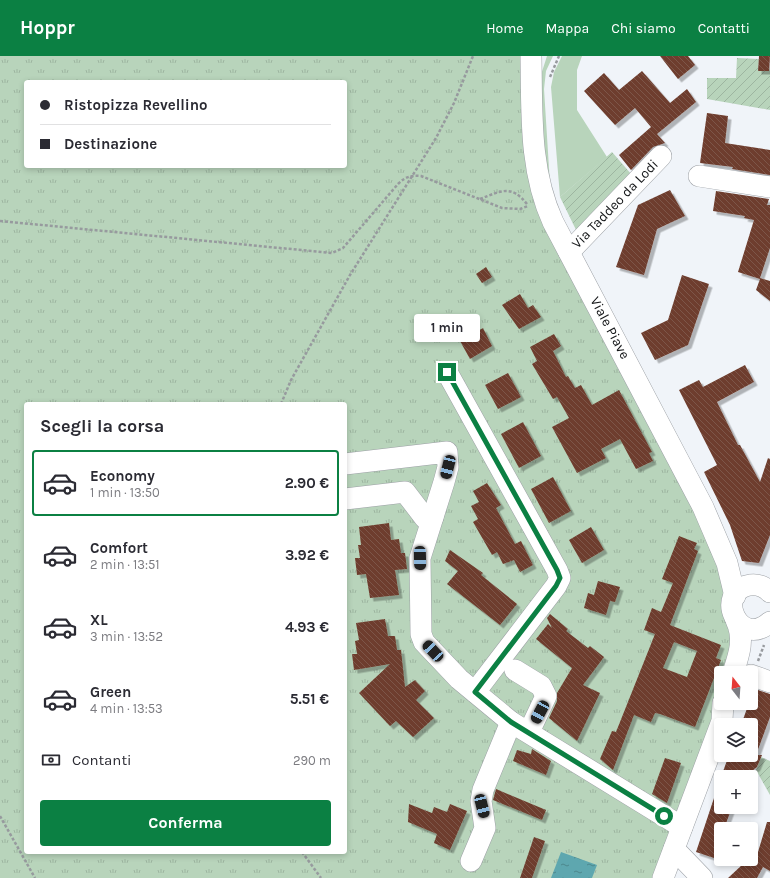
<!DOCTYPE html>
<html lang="it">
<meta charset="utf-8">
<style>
:root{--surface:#fff;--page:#f2f2f3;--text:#2b2b33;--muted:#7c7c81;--line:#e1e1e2;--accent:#0b8043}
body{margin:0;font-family:Karla,sans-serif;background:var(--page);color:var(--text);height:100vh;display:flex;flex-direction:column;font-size:15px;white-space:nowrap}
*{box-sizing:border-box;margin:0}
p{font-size:13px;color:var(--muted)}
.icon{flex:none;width:22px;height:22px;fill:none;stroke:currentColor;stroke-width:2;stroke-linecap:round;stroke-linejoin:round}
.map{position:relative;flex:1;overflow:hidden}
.side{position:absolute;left:24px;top:346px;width:323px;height:452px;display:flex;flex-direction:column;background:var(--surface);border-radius:4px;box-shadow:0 2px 6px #0003}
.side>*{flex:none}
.top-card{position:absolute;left:24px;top:24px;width:323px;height:88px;border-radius:4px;box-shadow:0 2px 6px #0003;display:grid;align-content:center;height:88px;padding:0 16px;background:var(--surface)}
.needle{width:26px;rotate:343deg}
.buttons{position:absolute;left:714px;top:610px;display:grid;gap:8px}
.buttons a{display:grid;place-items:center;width:44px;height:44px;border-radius:4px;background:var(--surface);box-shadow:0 2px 6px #0003;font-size:20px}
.end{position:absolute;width:18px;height:18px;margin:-9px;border:5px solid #0b8043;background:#fff;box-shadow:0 0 0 2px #fff}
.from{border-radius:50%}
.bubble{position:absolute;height:28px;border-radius:4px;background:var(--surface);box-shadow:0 2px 6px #0003;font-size:13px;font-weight:700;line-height:28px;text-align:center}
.car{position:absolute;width:12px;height:24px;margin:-12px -6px;border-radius:5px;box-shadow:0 0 3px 1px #0007;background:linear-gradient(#222 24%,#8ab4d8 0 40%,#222 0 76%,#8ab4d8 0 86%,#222 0)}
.top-card b{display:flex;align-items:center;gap:14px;height:38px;font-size:15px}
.top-card b+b{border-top:1px solid var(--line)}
.top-card i{width:10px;height:10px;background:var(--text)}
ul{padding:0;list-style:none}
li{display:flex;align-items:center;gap:12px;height:66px;margin:0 8px 6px;padding:0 8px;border:2px solid transparent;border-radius:4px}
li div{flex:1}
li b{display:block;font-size:15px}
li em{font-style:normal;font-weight:700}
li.on{border-color:var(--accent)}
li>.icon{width:36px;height:36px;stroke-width:1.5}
h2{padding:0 16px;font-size:18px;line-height:48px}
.pay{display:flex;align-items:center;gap:10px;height:44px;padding:0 16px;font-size:15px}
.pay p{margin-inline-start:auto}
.action{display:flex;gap:8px;margin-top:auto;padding:8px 16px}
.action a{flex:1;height:46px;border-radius:4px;background:var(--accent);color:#fff;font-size:16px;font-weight:700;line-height:46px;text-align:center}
header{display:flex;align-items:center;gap:24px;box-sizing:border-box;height:56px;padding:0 20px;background:var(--accent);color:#fff}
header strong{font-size:19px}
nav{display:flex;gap:22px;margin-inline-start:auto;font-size:14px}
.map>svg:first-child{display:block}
</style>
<header>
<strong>Hoppr</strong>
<nav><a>Home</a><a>Mappa</a><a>Chi siamo</a><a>Contatti</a></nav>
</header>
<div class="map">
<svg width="770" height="822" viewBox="0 0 770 822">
<defs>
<pattern id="park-tufts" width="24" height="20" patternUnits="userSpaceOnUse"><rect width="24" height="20" fill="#b8d4bb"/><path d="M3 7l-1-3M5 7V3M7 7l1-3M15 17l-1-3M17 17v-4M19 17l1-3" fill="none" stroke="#9db5a0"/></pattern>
<pattern id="garden-furrows" width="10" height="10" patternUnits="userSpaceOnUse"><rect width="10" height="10" fill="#b8d4bb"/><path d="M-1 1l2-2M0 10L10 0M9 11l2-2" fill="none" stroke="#9db5a0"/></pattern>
<pattern id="water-ripples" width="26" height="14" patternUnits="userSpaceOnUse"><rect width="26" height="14" fill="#5ea7af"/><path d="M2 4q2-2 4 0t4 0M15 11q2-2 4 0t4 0" fill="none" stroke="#4c878d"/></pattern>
<pattern id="building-back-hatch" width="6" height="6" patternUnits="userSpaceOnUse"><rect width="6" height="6" fill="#6e3d2d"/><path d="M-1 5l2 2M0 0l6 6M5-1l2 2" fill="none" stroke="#7d5649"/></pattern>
<filter id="shadow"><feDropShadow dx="3.5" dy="3.5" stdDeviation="0" flood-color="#0004"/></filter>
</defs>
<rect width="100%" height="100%" fill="#f0f4f9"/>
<g fill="#b8d4bb">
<polygon points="547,0 553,0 546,15 544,33 550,128 542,110 539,25"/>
<polygon points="562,0 582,0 577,14 577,54 607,101 560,141 551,31 554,16"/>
</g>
<path fill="url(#park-tufts)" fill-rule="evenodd" d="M0,0H527L530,94L722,508L735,573L732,617H721V644L652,822H0ZM26,26H345V110H26ZM26,348H345V796H26Z"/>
<g fill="url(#garden-furrows)">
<polygon points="737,2 759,3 758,15 769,15 770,11 770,54 707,43 707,22 736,22"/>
<polygon points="612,96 632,119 578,178 560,141"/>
<polygon points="761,701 770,705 770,739 756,714"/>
</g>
<polygon fill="url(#water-ripples)" points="561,796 597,809 592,822 551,822"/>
<g fill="url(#building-back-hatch)" fill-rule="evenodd" filter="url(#shadow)">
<polygon points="660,0 688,0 695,9 678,23"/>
<polygon points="759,0 770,0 769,15 758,15"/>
<polygon points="642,15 670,47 687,33 696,46 657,78 665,87 653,91 631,114 619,99 651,71 635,52 615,69 584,35 604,17 619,34"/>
<polygon points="707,57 728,60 725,87 770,94 770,119 732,113 733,111 700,107"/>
<polygon points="670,134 685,160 657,173 644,219 616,211 638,149"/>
<polygon points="716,135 769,143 767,149 770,149 770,192 760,222 770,225 770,245 756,234 760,223 738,216 754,164 744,162 745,160 713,155"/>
<polygon points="486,211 492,221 482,227 476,218"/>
<polygon points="682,219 709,228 688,289 655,304 641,277 668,264"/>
<polygon points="520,238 528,252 533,249 541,261 519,273 502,249"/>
<polygon points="483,272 492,290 470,303 460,285"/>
<polygon points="554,278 561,290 553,295 566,321 568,320 575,332 581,329 592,349 619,334 652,396 649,397 653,405 636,413 620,383 601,393 606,402 577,417 552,371 569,362 557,341 553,343 532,308 537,305 530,291"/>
<polygon points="745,309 754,326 717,346 738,389 740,389 760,426 768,402 770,403 770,479 759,507 742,505 730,469 704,416 717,409 679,334 699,324 703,331"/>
<polygon points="508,317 521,341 498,353 485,329"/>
<polygon points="523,366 541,400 519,412 501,378"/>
<polygon points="553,421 571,455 549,467 531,433"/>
<polygon points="487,427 501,449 496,452 515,488 521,485 533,509 520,516 514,504 503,508 497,496 492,499 473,466 478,463 471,450 479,446 473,435"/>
<polygon points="389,467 391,484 399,483 401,497 405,497 407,513 395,514 399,539 370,542 366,518 357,519 355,502 360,502 358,489 361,489 359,471"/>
<polygon points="591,471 604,494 582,507 569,484"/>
<path d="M679,480L697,487L694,493L698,495L670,569L721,589L716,602L721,604L695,671L660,658L655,657L651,666L634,659L613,714L600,703L612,675L616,676L655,578L644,574L652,552L661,556L673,527L662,523ZM674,586L697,595L687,621L663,612Z"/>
<polygon points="450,494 483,517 481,519 517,548 500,569 447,528 458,515 445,505"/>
<polygon points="598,525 620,531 615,546 610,545 606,559 584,552 588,537 594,539"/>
<polygon points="550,558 568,573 566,575 588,592 590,590 604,601 583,629 600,637 577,685 549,662 557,645 557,637 572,612 536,583 548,568 552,572 547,562"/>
<polygon points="385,563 388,580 395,580 397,594 401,594 405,631 415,624 425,635 416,644 434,662 413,681 396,665 390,670 359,637 390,608 354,614 352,598 357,598 355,585 359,584 356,567"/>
<polygon points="755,633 770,638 770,661 756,699 762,699 757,711 747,719 746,717 744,721 721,721 729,699 751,699 751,669 741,669 749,647 751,647"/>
<polygon points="532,693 551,705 546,719 513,705 517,694 531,698"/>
<polygon points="665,702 681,707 667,747 652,738"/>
<polygon points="719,727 721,727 721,751 732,751 724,773 721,773 721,783 714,802 696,796"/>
<polygon points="496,733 546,754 542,764 493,744"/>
<polygon points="409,748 432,757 434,751 447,756 450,748 467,755 450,794 434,787 437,778 408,766"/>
<polygon points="767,766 770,766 770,815 763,811 757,822 728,822 742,809 739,803 751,803 751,793 758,796"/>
<polygon points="534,781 545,785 532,822 520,822"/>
</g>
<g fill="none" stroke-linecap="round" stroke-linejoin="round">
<g stroke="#9ca0a5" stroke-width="22">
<g id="minor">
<path d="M531,0C532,56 529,114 553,166L703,451L727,507L735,540"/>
<polyline points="699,120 770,131"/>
<polyline points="569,196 661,100"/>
<polyline points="447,316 557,514 560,522 556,530 475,636"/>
<polyline points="345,408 447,396 448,411 444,426 420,502 421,578 424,586 459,623 511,666 682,771"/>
<polyline points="345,443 405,436 425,462 433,461"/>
<path d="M770,536C764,530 758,528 750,529C713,535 739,594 770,566"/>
<polyline points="515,614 541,630 546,640 529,676"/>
<path d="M733,617C739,599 745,582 736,564"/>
<polyline points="751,619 770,626"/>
<polyline points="674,793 702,822"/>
<polyline points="471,805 485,772 481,745 483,734 511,666"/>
<polyline points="663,822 722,665 723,647"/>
</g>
</g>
<g stroke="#979a9e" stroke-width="2.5" stroke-dasharray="3 2" stroke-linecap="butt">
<polyline points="550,21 559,0"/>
<path d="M480,143C501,135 511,128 527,148"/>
<path d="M0,165L332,197L343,192L398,128C405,121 411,119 421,120L502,152L520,153L528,150"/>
<polyline points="281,348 291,324 350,219 436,82 454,47 473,0"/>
<polyline points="758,605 764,589"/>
<polyline points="0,760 35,822"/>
<polyline points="302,796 321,822"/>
</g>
<use href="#minor" stroke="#fff" stroke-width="21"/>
</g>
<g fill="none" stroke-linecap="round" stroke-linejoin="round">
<polyline stroke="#0b8043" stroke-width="5" points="447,316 557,514 560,522 556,530 475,636 511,666 664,760"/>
</g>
<g text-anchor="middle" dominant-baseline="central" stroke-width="4" stroke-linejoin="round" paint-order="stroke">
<g font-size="14" fill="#131517" stroke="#fff">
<text transform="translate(615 148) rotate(-46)">Via Taddeo da Lodi</text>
<text transform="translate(610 272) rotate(62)">Viale Piave</text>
</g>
</g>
</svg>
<div class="buttons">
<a><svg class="needle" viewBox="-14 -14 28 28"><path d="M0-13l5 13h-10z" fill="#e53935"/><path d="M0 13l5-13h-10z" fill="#7c7c81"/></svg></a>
<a><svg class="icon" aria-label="layers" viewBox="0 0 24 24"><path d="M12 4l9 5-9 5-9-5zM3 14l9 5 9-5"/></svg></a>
<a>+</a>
<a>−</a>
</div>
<i class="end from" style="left:664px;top:760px"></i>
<i class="end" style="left:447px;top:316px"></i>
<div class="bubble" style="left:414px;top:258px;width:66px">1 min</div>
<i class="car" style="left:448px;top:411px;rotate:194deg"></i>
<i class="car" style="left:420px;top:502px;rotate:179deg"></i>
<i class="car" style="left:433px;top:595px;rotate:317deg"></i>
<i class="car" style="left:540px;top:656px;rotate:208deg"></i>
<i class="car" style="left:482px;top:750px;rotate:166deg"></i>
<div class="top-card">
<b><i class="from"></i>Ristopizza Revellino</b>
<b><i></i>Destinazione</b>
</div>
<section class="side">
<h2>Scegli la corsa</h2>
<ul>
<li class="on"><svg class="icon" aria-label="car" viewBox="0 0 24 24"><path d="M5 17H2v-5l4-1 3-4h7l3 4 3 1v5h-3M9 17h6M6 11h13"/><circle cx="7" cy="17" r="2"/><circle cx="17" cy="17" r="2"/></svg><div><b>Economy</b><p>1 min · 13:50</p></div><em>2.90 €</em></li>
<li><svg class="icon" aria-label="car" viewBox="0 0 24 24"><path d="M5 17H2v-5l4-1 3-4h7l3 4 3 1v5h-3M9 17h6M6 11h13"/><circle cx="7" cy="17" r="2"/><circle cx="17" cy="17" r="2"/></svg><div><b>Comfort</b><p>2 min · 13:51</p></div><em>3.92 €</em></li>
<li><svg class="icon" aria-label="car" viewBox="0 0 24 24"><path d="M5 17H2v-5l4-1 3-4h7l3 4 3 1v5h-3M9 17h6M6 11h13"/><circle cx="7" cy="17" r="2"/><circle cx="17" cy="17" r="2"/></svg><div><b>XL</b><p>3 min · 13:52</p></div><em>4.93 €</em></li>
<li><svg class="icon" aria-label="car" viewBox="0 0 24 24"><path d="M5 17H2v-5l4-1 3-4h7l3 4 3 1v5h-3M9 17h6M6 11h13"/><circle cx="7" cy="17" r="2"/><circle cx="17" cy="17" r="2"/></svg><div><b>Green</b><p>4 min · 13:53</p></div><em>5.51 €</em></li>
</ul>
<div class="pay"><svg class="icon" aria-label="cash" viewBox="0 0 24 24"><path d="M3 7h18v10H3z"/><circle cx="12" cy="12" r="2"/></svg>Contanti<p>290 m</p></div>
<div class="action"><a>Conferma</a></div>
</section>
</div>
